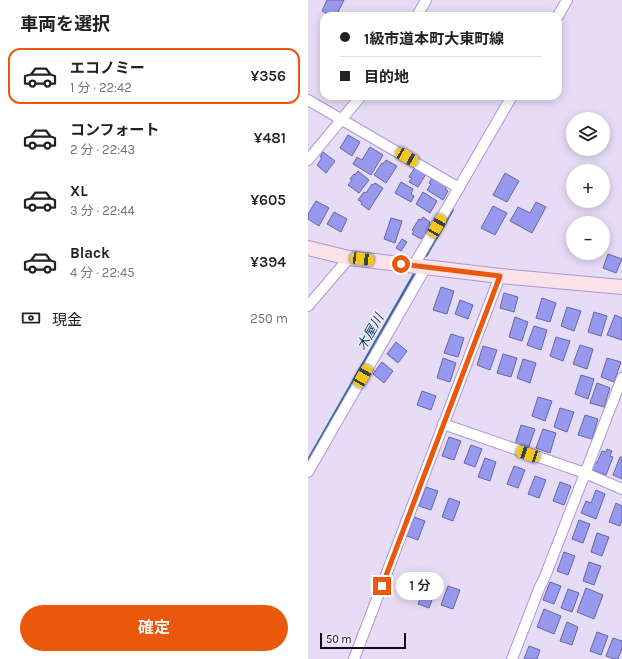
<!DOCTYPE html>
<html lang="ja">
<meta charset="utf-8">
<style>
:root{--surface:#fff;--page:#f6f6f6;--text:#222;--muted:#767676;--line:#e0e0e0;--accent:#ea580c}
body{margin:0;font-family:Karla,"Noto Sans JP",sans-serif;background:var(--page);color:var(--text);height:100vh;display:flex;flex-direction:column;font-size:15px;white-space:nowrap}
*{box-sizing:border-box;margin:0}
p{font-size:13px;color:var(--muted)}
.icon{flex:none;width:22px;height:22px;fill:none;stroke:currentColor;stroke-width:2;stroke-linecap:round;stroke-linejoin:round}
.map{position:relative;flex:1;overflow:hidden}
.details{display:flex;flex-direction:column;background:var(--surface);width:308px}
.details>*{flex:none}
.top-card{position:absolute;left:12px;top:12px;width:242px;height:88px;border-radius:12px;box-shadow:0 2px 10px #0003;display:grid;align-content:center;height:88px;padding:0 20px;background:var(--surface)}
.tools{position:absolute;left:258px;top:112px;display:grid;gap:8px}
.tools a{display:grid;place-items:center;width:44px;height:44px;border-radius:50%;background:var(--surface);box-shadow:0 2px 10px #0003;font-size:20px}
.scale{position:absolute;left:12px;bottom:10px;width:86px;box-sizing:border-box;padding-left:4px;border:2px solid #13091f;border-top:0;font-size:11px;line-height:14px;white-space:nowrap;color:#13091f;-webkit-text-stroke:3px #f1ecf9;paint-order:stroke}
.end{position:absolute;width:18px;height:18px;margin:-9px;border:5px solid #ea580c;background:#fff;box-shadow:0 0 0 2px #fff}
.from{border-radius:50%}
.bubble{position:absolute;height:28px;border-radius:14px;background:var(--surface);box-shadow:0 2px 10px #0003;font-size:13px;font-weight:600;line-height:28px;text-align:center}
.car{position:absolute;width:12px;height:24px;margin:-12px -6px;border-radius:5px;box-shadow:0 0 3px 1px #0007;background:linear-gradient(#f5c518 24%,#345 0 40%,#f5c518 0 76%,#345 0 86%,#f5c518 0)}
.top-card b{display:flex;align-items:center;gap:14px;height:38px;font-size:15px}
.top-card b+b{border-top:1px solid var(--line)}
.top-card i{width:10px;height:10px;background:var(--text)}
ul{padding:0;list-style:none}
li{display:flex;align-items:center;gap:12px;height:56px;margin:0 8px 6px;padding:0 12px;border:2px solid transparent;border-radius:12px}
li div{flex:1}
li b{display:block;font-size:15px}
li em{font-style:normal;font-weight:600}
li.selected{border-color:var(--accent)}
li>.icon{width:36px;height:36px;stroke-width:1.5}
h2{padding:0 20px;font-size:18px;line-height:48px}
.pay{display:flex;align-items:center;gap:10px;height:44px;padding:0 20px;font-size:15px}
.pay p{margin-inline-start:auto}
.button{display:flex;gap:8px;margin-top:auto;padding:8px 20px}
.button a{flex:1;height:46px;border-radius:24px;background:var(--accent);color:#fff;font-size:16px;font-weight:600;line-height:46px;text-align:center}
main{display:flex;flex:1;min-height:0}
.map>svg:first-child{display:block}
</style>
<main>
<section class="details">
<h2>車両を選択</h2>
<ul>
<li class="selected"><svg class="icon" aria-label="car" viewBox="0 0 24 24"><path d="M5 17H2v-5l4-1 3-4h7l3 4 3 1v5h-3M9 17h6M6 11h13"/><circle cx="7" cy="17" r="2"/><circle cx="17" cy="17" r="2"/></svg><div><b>エコノミー</b><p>1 分 · 22:42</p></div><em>¥356</em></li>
<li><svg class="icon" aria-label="car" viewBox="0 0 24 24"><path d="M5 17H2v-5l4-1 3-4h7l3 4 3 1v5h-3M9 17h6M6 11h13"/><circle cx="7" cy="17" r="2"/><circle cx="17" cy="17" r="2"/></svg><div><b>コンフォート</b><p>2 分 · 22:43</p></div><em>¥481</em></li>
<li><svg class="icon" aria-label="car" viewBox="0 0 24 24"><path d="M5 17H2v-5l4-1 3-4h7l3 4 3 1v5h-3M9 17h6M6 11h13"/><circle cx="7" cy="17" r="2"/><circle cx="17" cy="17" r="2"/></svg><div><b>XL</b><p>3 分 · 22:44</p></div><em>¥605</em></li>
<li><svg class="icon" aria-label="car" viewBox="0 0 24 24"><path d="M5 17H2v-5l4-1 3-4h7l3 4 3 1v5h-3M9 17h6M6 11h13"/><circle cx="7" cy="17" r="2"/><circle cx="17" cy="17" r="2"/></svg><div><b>Black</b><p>4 分 · 22:45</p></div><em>¥394</em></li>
</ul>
<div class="pay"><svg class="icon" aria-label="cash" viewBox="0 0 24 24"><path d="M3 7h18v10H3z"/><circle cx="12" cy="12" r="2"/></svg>現金<p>250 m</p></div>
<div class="button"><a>確定</a></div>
</section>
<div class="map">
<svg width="314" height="659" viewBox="0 0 314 659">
<rect width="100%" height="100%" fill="#e6dcf6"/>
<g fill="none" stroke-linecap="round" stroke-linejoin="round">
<g stroke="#2e6a9c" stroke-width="3.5">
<polyline points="250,24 254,17"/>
<polyline points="118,255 144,210"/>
<polyline points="0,461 106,275"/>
</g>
</g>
<g fill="#9799ef" stroke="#6667a1">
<polygon points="19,0 36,0 28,16 24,16 14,11"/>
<polygon points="40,135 52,142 44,156 32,148"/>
<polygon points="62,147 75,155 63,175 45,164 49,157 54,160"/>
<polygon points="15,152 27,161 18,173 9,165 14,158 12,157"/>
<polygon points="78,160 89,166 78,183 66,175 74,163 75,164"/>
<polygon points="107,167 118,174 110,187 101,182 104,178 101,177"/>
<polygon points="50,171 61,180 51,193 40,185 44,180 42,179 46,174 47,175"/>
<polygon points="197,173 211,181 199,202 185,195"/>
<polygon points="125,177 139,186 137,189 140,191 135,200 119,190 123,184 121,183"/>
<polygon points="93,182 105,189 103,194 106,196 103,202 87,193"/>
<polygon points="67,183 75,188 61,210 53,204 54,202 50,200 56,192 58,193 64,184 65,185"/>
<polygon points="115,192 129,201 122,213 108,204"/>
<polygon points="8,201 21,208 11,226 0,219 0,214"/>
<polygon points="228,202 238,207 224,233 202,221 210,207 222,213"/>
<polygon points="185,206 199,213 187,235 173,228"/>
<polygon points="26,212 39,219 33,232 19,224"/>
<polygon points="115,217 122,222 121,223 123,225 116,237 115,236 113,239 104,234 106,231 104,230 111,219 113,220"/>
<polygon points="83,218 94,221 87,243 76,239"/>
<polygon points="94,239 99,242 93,251 88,248"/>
<polygon points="300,254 314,259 308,273 295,268"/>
<polygon points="133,287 146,291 139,314 125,310"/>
<polygon points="196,293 210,297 206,312 192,308"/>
<polygon points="234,298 248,303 242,322 228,318"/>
<polygon points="152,300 165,305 160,319 147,314"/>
<polygon points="259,307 273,311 266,331 253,326"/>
<polygon points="286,312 299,316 293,336 280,332"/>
<polygon points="307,315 314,318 314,340 299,335"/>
<polygon points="207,317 220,322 214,341 201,337"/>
<polygon points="226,326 239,330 233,350 219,345"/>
<polygon points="143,334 156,338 150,357 136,353"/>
<polygon points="248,337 262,341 255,361 242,356"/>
<polygon points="88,342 99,351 90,363 79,354"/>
<polygon points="272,345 285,349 279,369 265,364"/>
<polygon points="175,346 189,350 182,370 169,365"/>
<polygon points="195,354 209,358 203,377 189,373"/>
<polygon points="135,358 148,363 142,382 129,378"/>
<polygon points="299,358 313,362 306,382 293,377"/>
<polygon points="215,359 228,363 222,383 209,378"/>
<polygon points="74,362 85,371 76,383 65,374"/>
<polygon points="273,375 286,379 280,399 267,394"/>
<polygon points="289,383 302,388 296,407 282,403"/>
<polygon points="114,391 128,396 123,410 109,405"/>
<polygon points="230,397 244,401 237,421 224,416"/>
<polygon points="252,408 266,412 259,432 246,427"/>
<polygon points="277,415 290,419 284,439 270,435"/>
<polygon points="213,425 227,429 220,449 207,444"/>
<polygon points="235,429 248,433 242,453 228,448"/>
<polygon points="141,437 153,441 146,460 134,456"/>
<polygon points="163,445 174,449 167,467 156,463"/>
<polygon points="299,449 304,451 302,456 305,457 298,475 284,470 287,462 289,463 294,451 298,452"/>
<polygon points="312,457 314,457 314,479 305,475"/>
<polygon points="177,458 188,462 182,481 170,477"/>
<polygon points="206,466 217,470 210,488 199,484"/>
<polygon points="227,476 238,480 231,498 220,494"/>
<polygon points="252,482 263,486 256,505 245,501"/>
<polygon points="118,487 130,491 123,510 111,506"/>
<polygon points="288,490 297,494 288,519 273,513 278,501 283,503"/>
<polygon points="141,498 152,502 145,521 134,517"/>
<polygon points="308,503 314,506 314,521 312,526 301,522"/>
<polygon points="106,517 117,521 110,540 99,536"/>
<polygon points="271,520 282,524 275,543 264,539"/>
<polygon points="289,533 301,537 294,556 283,552"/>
<polygon points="256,552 267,556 260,575 249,571"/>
<polygon points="281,562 293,566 286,585 275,581"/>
<polygon points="242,582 253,586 246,604 235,600"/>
<polygon points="117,585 128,589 121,608 110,604"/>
<polygon points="140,586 152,590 145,609 133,605"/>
<polygon points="278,588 295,595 286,619 269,612"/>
<polygon points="260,589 271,593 264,612 253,608"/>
<polygon points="236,609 253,616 246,634 229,627"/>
<polygon points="259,622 270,627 264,645 252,641"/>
<polygon points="289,632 300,636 293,655 282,651"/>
<polygon points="305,638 314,641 314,648 310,659 306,659 298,656"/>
<polygon points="221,646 232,650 229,659 216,659"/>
</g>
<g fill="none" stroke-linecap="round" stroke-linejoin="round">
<g stroke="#af97d4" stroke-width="12">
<g id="street">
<polyline points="109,16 118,0"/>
<polyline points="250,16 259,0"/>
<polyline points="0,100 151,188"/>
<polyline points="0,160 53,96"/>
<polyline points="106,265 204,96"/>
<polyline points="0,306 41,258"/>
<polyline points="135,424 277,473 314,489"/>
<polyline points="0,472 118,267"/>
<polyline points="46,659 192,276"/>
<polyline points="204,659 231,589 238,574 314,378"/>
</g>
</g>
<g stroke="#af97d4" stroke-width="16">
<polyline id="secondary" points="0,248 41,258 192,276 314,287"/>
</g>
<use href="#street" stroke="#fff" stroke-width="10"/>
<use href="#secondary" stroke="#fae2e8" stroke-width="14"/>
</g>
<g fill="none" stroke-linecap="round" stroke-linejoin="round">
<polyline stroke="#ea580c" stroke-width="5" points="74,586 192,276 93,264"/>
</g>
<g text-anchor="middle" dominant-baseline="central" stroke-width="3" stroke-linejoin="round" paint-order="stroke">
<g font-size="13" font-style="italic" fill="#043857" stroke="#f1ecf9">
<text transform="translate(62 332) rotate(-60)">木屋川</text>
</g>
</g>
</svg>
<div class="tools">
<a><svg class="icon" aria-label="layers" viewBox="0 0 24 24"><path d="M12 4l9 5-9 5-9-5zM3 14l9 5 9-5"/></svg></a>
<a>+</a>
<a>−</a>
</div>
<div class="scale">50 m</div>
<i class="end from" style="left:93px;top:264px"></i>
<i class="end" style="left:74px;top:586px"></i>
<div class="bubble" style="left:88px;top:572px;width:48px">1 分</div>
<i class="car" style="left:99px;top:157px;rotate:120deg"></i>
<i class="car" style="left:129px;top:226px;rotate:30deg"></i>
<i class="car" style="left:54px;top:259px;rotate:97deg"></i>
<i class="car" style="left:55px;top:376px;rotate:30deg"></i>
<i class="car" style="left:220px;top:454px;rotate:289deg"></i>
<div class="top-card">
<b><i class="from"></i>1級市道本町大東町線</b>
<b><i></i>目的地</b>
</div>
</div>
</main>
